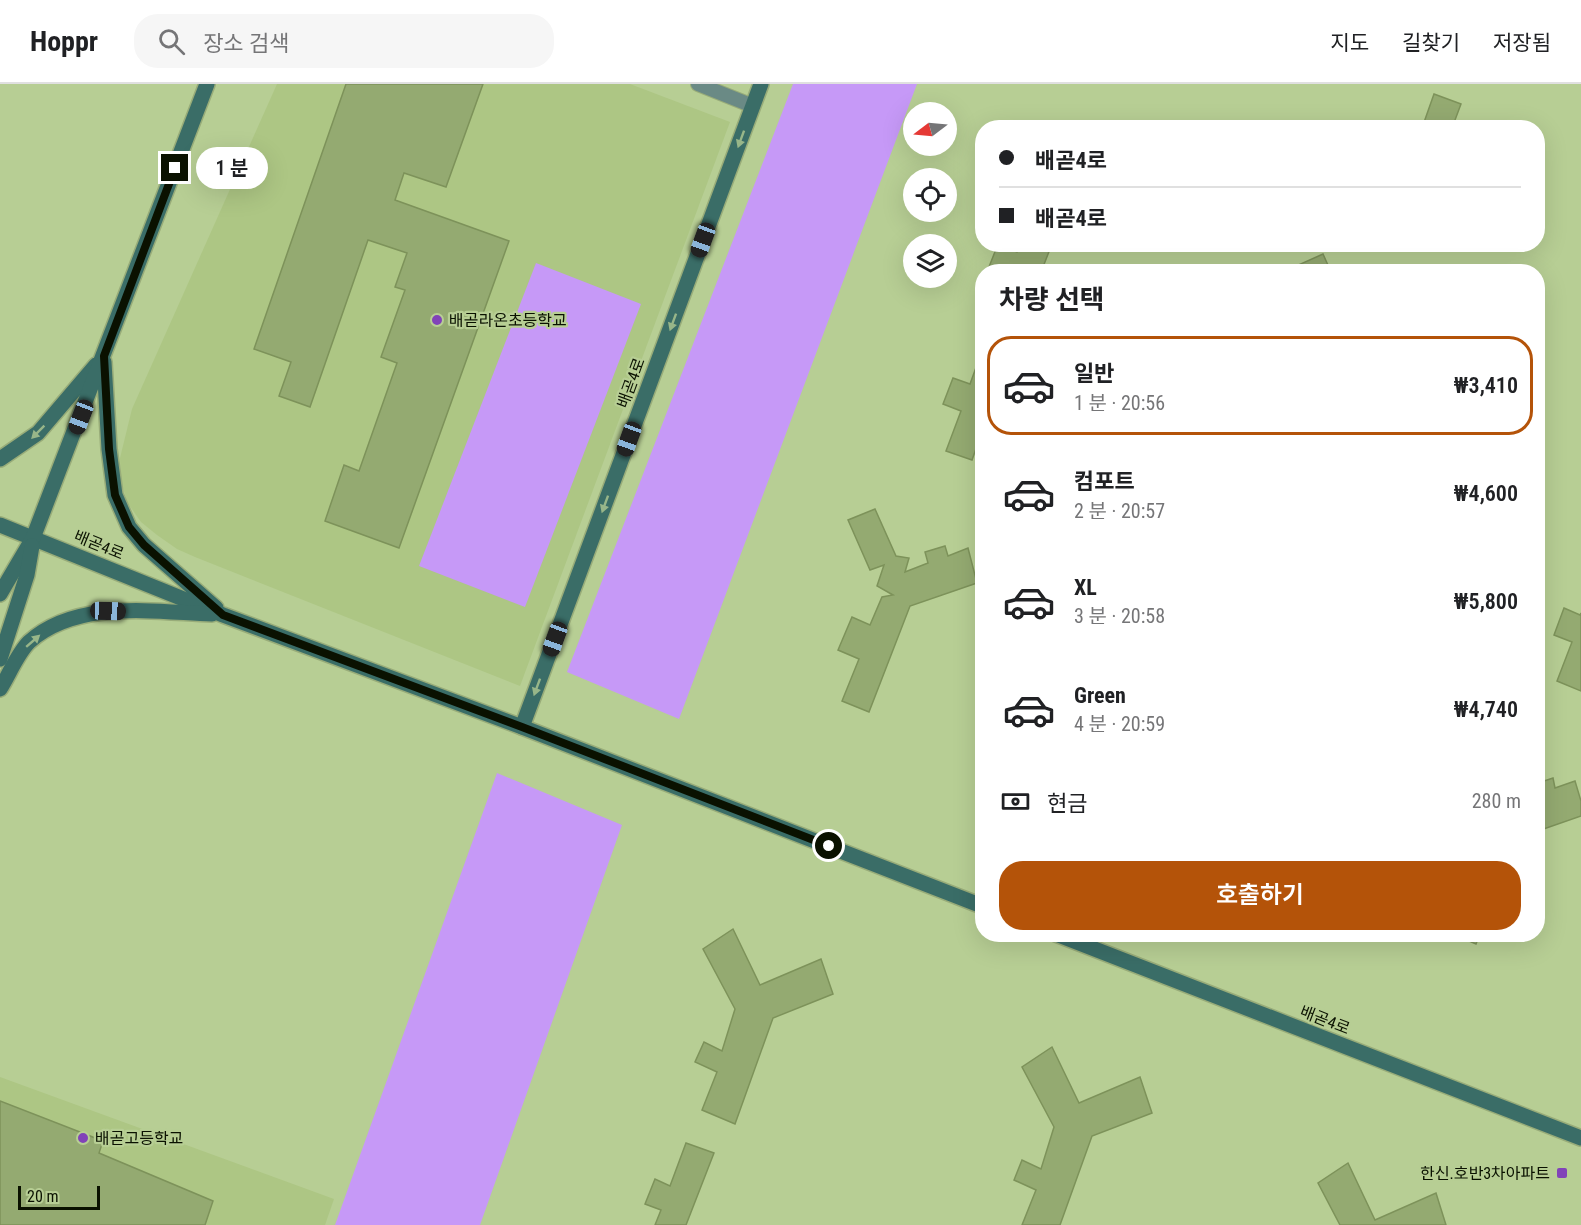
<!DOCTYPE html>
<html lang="ko">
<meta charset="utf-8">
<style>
:root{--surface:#fff;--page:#f6f6f6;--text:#202124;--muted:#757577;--line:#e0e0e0;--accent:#b45309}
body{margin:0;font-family:"Roboto Condensed","Noto Sans KR",sans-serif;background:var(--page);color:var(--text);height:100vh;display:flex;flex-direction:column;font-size:22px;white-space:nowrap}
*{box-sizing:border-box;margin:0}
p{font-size:20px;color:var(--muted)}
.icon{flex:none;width:33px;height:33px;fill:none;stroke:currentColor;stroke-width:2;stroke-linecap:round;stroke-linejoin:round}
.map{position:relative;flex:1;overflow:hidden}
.details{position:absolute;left:975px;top:180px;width:570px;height:678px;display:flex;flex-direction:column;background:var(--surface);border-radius:24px;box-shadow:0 6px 24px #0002}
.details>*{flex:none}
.hud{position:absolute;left:975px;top:36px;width:570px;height:132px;border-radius:24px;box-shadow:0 6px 24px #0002;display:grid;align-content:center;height:132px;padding:0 24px;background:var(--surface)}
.needle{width:39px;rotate:254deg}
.fabs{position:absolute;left:903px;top:18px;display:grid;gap:12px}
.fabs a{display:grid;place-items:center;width:54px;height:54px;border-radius:50%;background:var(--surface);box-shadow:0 6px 24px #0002;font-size:30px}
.scale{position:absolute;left:18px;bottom:15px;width:82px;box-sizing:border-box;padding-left:6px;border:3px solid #0a1100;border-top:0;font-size:16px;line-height:21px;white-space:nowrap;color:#0a1100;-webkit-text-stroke:4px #b7ce94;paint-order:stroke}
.end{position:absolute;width:27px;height:27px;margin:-14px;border:8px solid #0a1100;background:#fff;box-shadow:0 0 0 3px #fff}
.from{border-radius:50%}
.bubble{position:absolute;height:42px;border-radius:21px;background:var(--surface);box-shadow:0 6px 24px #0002;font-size:20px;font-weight:600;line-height:42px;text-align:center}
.car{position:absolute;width:18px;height:36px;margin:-18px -9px;border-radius:8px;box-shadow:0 0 4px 2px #0007;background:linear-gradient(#222 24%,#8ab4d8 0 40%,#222 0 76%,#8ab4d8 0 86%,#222 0)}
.hud b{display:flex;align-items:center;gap:21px;height:57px;font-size:22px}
.hud b+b{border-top:2px solid var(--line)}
.hud i{width:15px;height:15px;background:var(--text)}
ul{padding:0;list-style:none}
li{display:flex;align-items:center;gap:18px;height:99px;margin:0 12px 9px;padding:0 12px;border:3px solid transparent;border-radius:24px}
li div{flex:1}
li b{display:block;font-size:22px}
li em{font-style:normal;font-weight:600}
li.selected{border-color:var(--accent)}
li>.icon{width:54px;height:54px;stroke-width:1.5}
h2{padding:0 24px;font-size:27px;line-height:72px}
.pay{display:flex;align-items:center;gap:15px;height:66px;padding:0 24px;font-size:22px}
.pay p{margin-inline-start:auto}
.cta{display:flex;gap:12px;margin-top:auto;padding:12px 24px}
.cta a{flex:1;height:69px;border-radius:24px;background:var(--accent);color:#fff;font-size:24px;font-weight:600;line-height:69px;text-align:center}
header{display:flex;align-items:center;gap:36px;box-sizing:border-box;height:84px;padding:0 30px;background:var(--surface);border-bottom:2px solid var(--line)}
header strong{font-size:28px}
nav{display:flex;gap:33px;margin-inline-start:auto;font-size:21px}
.search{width:420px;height:54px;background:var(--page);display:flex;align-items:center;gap:15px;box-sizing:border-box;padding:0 21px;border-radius:24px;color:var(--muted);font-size:22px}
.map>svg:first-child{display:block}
</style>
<header>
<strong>Hoppr</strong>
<div class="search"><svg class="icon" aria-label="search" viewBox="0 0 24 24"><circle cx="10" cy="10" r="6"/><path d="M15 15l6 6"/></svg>장소 검색</div>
<nav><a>지도</a><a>길찾기</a><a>저장됨</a></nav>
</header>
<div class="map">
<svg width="1581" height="1141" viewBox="0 0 1581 1141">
<rect width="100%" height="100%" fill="#b7ce94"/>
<g fill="#adc684">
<polygon points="277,0 630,0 730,38 520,602 195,473 177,465 157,451 141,438 127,418 121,397 120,374 132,325"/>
<polygon points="0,993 334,1115 325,1141 0,1141"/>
</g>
<g fill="#c699f7">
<polygon points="793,0 917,0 679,635 567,588"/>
<polygon points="536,179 641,220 525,523 419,482"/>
<polygon points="497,689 622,741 480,1141 335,1141"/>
</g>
<g fill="#94aa71" stroke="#7d925a" stroke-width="1.5">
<polygon points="346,0 483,0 446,103 404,89 395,116 509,157 399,464 325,437 344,381 359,387 397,279 381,273 405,206 395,203 407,169 368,156 310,323 279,312 291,278 254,265"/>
<polygon points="1434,10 1461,20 1452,44 1422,44"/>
<polygon points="998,160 1017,168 1020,160 1052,160 1041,188 987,188"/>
<polygon points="1323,170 1331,188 1299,188 1296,182"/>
<polygon points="982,267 982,348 972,376 946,367 961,327 943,320 953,294 970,300"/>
<polygon points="875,425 896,472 909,474 905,488 928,479 925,468 945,462 948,472 968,464 977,499 910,522 869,628 842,617 859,575 838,566 852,533 870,541 882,513 893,511 877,502 884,481 870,486 848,436"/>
<polygon points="1564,524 1580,531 1581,529 1581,607 1557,597 1572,558 1554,551"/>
<polygon points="1553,694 1555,704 1575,697 1581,717 1581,732 1538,747 1538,699"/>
<polygon points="733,845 760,901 821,875 833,910 773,934 735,1040 702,1026 717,988 695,978 704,958 722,967 735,925 703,865"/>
<polygon points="1453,850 1480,850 1476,860"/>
<polygon points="1052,963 1079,1019 1140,993 1152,1029 1092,1052 1060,1141 1022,1141 1036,1106 1014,1096 1022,1076 1041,1085 1054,1043 1022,983"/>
<polygon points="0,1017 103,1057 99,1069 213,1117 205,1141 0,1141"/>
<polygon points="686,1059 714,1069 686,1141 655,1141 661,1126 645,1120 655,1095 670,1102"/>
<polygon points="1348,1079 1375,1136 1436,1109 1446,1141 1340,1141 1318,1099"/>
</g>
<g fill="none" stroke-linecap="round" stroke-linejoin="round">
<g stroke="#98ac79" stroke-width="16">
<polyline id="lane" points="698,0 753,22"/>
</g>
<g stroke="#98ac79" stroke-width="18">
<g id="secondary">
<polyline points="104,278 109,365 115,411 129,443 144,461 216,524"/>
<polyline points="0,375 38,349 96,281"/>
<polyline points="0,441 223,531 522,643 982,822"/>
<polyline points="0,510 33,454 207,0"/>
<polyline points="0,575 27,491 32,462"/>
<path d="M0,605C9,591 17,570 29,558C77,515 154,528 212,530"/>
<polyline points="522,643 761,0"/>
<polyline points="1056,850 1581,1054"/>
</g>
</g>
<use href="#lane" stroke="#6a8a85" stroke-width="14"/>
<use href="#secondary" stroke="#3a6d67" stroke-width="15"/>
</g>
<defs><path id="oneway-solid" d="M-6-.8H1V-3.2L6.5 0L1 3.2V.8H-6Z" transform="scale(1.5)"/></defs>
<g fill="#98b689">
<use href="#oneway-solid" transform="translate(741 55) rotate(110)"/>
<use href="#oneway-solid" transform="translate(673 238) rotate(110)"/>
<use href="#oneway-solid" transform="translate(38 348) rotate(135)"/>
<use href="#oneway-solid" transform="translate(605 420) rotate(110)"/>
<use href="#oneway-solid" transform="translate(33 557) rotate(-41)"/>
<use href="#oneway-solid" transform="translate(537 603) rotate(110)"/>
</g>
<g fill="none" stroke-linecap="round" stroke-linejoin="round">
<polyline stroke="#0a1100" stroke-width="8" points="175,84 104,272 109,365 115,411 129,443 144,461 223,531 522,643 829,762"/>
</g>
<g fill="#8143b8" stroke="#b7ce94" stroke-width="2">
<circle cx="437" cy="236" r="6"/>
<circle cx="83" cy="1054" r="6"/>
<rect x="1556" y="1083" width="12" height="12" rx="3"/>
</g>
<g text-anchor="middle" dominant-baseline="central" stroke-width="4.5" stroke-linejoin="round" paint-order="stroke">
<g font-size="16" fill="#0a1100" stroke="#b7ce94" text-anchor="start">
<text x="449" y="236">배곧라온초등학교</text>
<text x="95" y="1054">배곧고등학교</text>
<text x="1550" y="1089" text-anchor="end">한신.호반3차아파트</text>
</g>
<g font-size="16" fill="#0a1100" stroke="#b7ce94">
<text transform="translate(631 299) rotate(-70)">배곧4로</text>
<text transform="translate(99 461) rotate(22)">배곧4로</text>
<text transform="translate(1325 936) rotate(21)">배곧4로</text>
</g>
</g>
</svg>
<div class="fabs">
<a><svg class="needle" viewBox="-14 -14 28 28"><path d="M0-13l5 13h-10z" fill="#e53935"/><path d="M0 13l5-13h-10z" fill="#757577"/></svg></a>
<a><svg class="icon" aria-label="locate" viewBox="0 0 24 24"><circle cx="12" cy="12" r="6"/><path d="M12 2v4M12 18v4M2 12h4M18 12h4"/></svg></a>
<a><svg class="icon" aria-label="layers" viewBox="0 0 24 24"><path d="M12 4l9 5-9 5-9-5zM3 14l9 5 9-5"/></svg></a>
</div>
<div class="scale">20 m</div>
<i class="end from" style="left:829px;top:762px"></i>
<i class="end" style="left:175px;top:84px"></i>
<div class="bubble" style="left:196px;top:63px;width:72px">1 분</div>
<i class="car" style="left:703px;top:156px;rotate:200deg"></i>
<i class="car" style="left:81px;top:333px;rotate:201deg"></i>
<i class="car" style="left:629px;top:355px;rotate:200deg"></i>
<i class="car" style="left:108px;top:527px;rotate:92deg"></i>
<i class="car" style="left:555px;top:555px;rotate:200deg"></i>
<div class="hud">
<b><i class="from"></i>배곧4로</b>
<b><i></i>배곧4로</b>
</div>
<section class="details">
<h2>차량 선택</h2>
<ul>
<li class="selected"><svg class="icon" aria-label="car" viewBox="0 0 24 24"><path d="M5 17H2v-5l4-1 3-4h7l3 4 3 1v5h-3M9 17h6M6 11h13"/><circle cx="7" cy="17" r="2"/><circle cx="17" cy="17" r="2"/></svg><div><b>일반</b><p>1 분 · 20:56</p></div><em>₩3,410</em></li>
<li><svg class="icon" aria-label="car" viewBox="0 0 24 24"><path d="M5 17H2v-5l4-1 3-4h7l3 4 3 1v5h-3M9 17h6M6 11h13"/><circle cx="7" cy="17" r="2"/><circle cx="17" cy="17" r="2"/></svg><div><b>컴포트</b><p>2 분 · 20:57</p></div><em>₩4,600</em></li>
<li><svg class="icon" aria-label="car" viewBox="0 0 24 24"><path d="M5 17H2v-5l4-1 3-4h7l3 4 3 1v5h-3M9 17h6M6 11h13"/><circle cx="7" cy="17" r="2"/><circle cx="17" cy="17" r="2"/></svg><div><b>XL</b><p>3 분 · 20:58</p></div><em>₩5,800</em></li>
<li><svg class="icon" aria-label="car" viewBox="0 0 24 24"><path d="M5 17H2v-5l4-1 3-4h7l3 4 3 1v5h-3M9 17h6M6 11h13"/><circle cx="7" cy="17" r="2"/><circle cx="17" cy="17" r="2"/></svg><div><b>Green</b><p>4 분 · 20:59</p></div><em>₩4,740</em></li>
</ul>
<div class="pay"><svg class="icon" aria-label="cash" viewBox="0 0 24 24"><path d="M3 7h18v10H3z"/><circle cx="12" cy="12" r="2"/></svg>현금<p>280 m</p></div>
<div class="cta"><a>호출하기</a></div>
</section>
</div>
